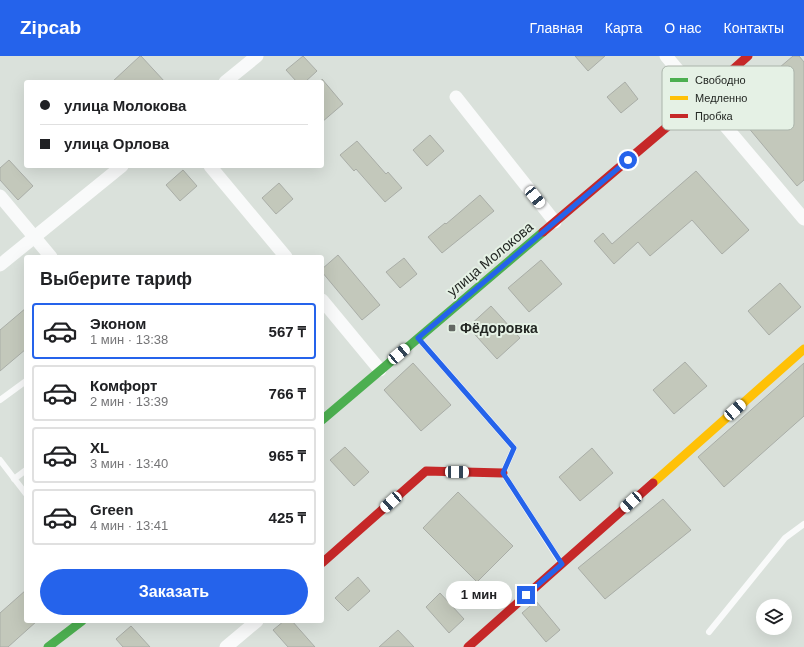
<!DOCTYPE html>
<html lang="ru">
<meta charset="utf-8">
<style>
:root{--surface:#fff;--page:#f6f6f6;--text:#202124;--muted:#757577;--line:#e0e0e0;--accent:#2563eb}
body{margin:0;font-family:Arial,sans-serif;background:var(--page);color:var(--text);height:100vh;display:flex;flex-direction:column;font-size:15px;white-space:nowrap}
*{box-sizing:border-box;margin:0}
p{font-size:13px;color:var(--muted)}
.icon{flex:none;width:22px;height:22px;fill:none;stroke:currentColor;stroke-width:2;stroke-linecap:round;stroke-linejoin:round}
.map{position:relative;flex:1;overflow:hidden}
.side{position:absolute;left:24px;top:199px;width:300px;height:368px;display:flex;flex-direction:column;background:var(--surface);border-radius:4px;box-shadow:0 4px 16px #0002}
.side>*{flex:none}
.hud{position:absolute;left:24px;top:24px;width:300px;height:88px;border-radius:4px;box-shadow:0 4px 16px #0002;display:grid;align-content:center;height:88px;padding:0 16px;background:var(--surface)}
.controls{position:absolute;left:756px;top:543px;display:grid;gap:8px}
.controls a{display:grid;place-items:center;width:36px;height:36px;border-radius:50%;background:var(--surface);box-shadow:0 4px 16px #0002;font-size:20px}
.end{position:absolute;width:18px;height:18px;margin:-9px;border:5px solid #2563eb;background:#fff;box-shadow:0 0 0 2px #fff}
.from{border-radius:50%}
.bubble{position:absolute;height:28px;border-radius:14px;background:var(--surface);box-shadow:0 4px 16px #0002;font-size:13px;font-weight:800;line-height:28px;text-align:center}
.car{position:absolute;width:12px;height:24px;margin:-12px -6px;border-radius:5px;box-shadow:0 0 3px 1px #0007;background:linear-gradient(#fff 24%,#345 0 40%,#fff 0 76%,#345 0 86%,#fff 0)}
.hud b{display:flex;align-items:center;gap:14px;height:38px;font-size:15px}
.hud b+b{border-top:1px solid var(--line)}
.hud i{width:10px;height:10px;background:var(--text)}
ul{padding:0;list-style:none}
li{display:flex;align-items:center;gap:12px;height:56px;margin:0 8px 6px;padding:0 8px;border:2px solid var(--line);border-radius:4px}
li div{flex:1}
li b{display:block;font-size:15px}
li em{font-style:normal;font-weight:800}
li.current{border-color:var(--accent)}
li>.icon{width:36px;height:36px;stroke-width:1.5}
h2{padding:0 16px;font-size:18px;line-height:48px}
.primary-button{display:flex;gap:8px;margin-top:auto;padding:8px 16px}
.primary-button a{flex:1;height:46px;border-radius:24px;background:var(--accent);color:#fff;font-size:16px;font-weight:800;line-height:46px;text-align:center}
header{display:flex;align-items:center;gap:24px;box-sizing:border-box;height:56px;padding:0 20px;background:var(--accent);color:#fff}
header strong{font-size:19px}
nav{display:flex;gap:22px;margin-inline-start:auto;font-size:14px}
.map>svg:first-child{display:block}
</style>
<header>
<strong>Zipcab</strong>
<nav><a>Главная</a><a>Карта</a><a>О нас</a><a>Контакты</a></nav>
</header>
<div class="map">
<svg width="804" height="591" viewBox="0 0 804 591">
<rect width="100%" height="100%" fill="#dae1db"/>
<g fill="#c3c8bb" stroke="#a9ada7">
<polygon points="141,0 165,26 112,26 140,0"/>
<polygon points="303,0 317,15 305,26 297,26 286,14"/>
<polygon points="575,0 605,0 588,15"/>
<polygon points="793,0 799,0 804,6 804,124 797,130 732,52"/>
<polygon points="322,23 343,48 322,66"/>
<polygon points="625,26 638,43 621,57 607,41"/>
<polygon points="430,79 444,95 427,110 413,94"/>
<polygon points="357,85 386,118 388,116 402,132 385,146 356,113 354,115 340,99"/>
<polygon points="9,104 33,130 18,144 0,124 0,112"/>
<polygon points="183,114 197,130 180,145 166,129"/>
<polygon points="696,115 749,174 722,198 692,164 650,200 638,186 614,208 594,185 603,177 612,188"/>
<polygon points="279,127 293,143 276,158 262,142"/>
<polygon points="480,139 494,155 442,197 428,181 445,167 446,168"/>
<polygon points="338,199 380,249 362,264 322,216 322,213"/>
<polygon points="404,202 417,218 400,232 386,216"/>
<polygon points="541,204 562,228 529,256 508,232"/>
<polygon points="780,227 801,251 769,279 748,255"/>
<polygon points="491,250 520,282 497,303 468,271"/>
<polygon points="26,252 26,293 0,315 0,274"/>
<polygon points="685,306 707,330 674,358 653,334"/>
<polygon points="413,307 451,349 421,375 384,334"/>
<polygon points="804,307 804,360 724,431 698,401"/>
<polygon points="345,391 369,416 354,430 330,404"/>
<polygon points="592,392 613,417 580,445 559,421"/>
<polygon points="458,436 513,490 477,526 423,472"/>
<polygon points="663,443 691,474 605,543 578,512"/>
<polygon points="358,521 370,535 348,555 335,542"/>
<polygon points="26,534 26,565 37,565 8,591 0,591 0,557"/>
<polygon points="440,537 464,563 449,577 426,551"/>
<polygon points="536,545 560,574 546,586 522,557"/>
<polygon points="284,565 292,565 315,591 288,591 273,574"/>
<polygon points="131,570 150,591 123,591 116,583"/>
<polygon points="398,574 414,591 379,591"/>
</g>
<g fill="none" stroke-linecap="round" stroke-linejoin="round">
<g stroke="#f9fafa" stroke-width="6">
<polyline points="419,283 514,392 503,417 561,507"/>
<polyline points="0,344 26,325"/>
<polyline points="0,404 26,438"/>
<polyline points="14,423 26,414"/>
<polyline points="709,576 785,482 804,468"/>
</g>
<g stroke="#f9fafa" stroke-width="13">
<polyline points="666,0 804,163"/>
<polyline points="225,26 257,0"/>
<polyline points="456,41 555,166"/>
<polyline points="210,110 286,201"/>
<polyline points="0,140 51,201"/>
<polyline points="0,209 122,110"/>
<polyline points="322,244 380,314"/>
<polyline points="226,591 257,565"/>
</g>
<g stroke="#4caf50" stroke-width="9">
<polyline points="322,364 543,176"/>
<polyline points="48,591 82,565"/>
</g>
<polyline stroke="#ffc107" stroke-width="9" points="653,427 804,293"/>
<g stroke="#c62828" stroke-width="9">
<polyline points="543,176 701,42 748,0"/>
<polyline points="322,507 426,415 503,417"/>
<polyline points="468,591 653,427"/>
</g>
</g>
<g fill="none" stroke-linecap="round" stroke-linejoin="round">
<polyline stroke="#2563eb" stroke-width="5" points="526,539 562,508 503,417 514,392 418,282 628,104"/>
</g>
<rect fill="#636863" stroke="#e5f1e5" stroke-width="1.5" x="448" y="268" width="8" height="8" rx="2"/>
<g text-anchor="middle" dominant-baseline="central" stroke-width="4" stroke-linejoin="round" paint-order="stroke">
<g font-size="14" fill="#232723" stroke="#e5f1e5">
<text transform="translate(490 203) rotate(-40)">улица Молокова</text>
</g>
<g font-size="14" font-weight="bold" fill="#232723" stroke="#e5f1e5" text-anchor="start">
<text x="460" y="272">Фёдоровка</text>
</g>
</g>
<rect x="662" y="10" width="132" height="64" rx="6" fill="#e5f1e5" stroke="#abb4ab" stroke-width="1"/>
<rect x="670" y="22" width="18" height="4" fill="#4caf50"/>
<rect x="670" y="40" width="18" height="4" fill="#ffc107"/>
<rect x="670" y="58" width="18" height="4" fill="#c62828"/>
<g font-size="11" fill="#232723">
<text x="695" y="28">Свободно</text>
<text x="695" y="46">Медленно</text>
<text x="695" y="64">Пробка</text>
</g>
</svg>
<div class="controls">
<a><svg class="icon" aria-label="layers" viewBox="0 0 24 24"><path d="M12 4l9 5-9 5-9-5zM3 14l9 5 9-5"/></svg></a>
</div>
<i class="end from" style="left:628px;top:104px"></i>
<i class="end" style="left:526px;top:539px"></i>
<div class="bubble" style="left:446px;top:525px;width:66px">1 мин</div>
<i class="car" style="left:535px;top:141px;rotate:141deg"></i>
<i class="car" style="left:399px;top:298px;rotate:50deg"></i>
<i class="car" style="left:735px;top:354px;rotate:48deg"></i>
<i class="car" style="left:457px;top:416px;rotate:91deg"></i>
<i class="car" style="left:391px;top:446px;rotate:228deg"></i>
<i class="car" style="left:631px;top:446px;rotate:228deg"></i>
<div class="hud">
<b><i class="from"></i>улица Молокова</b>
<b><i></i>улица Орлова</b>
</div>
<section class="side">
<h2>Выберите тариф</h2>
<ul>
<li class="current"><svg class="icon" aria-label="car" viewBox="0 0 24 24"><path d="M5 17H2v-5l4-1 3-4h7l3 4 3 1v5h-3M9 17h6M6 11h13"/><circle cx="7" cy="17" r="2"/><circle cx="17" cy="17" r="2"/></svg><div><b>Эконом</b><p>1 мин · 13:38</p></div><em>567 ₸</em></li>
<li><svg class="icon" aria-label="car" viewBox="0 0 24 24"><path d="M5 17H2v-5l4-1 3-4h7l3 4 3 1v5h-3M9 17h6M6 11h13"/><circle cx="7" cy="17" r="2"/><circle cx="17" cy="17" r="2"/></svg><div><b>Комфорт</b><p>2 мин · 13:39</p></div><em>766 ₸</em></li>
<li><svg class="icon" aria-label="car" viewBox="0 0 24 24"><path d="M5 17H2v-5l4-1 3-4h7l3 4 3 1v5h-3M9 17h6M6 11h13"/><circle cx="7" cy="17" r="2"/><circle cx="17" cy="17" r="2"/></svg><div><b>XL</b><p>3 мин · 13:40</p></div><em>965 ₸</em></li>
<li><svg class="icon" aria-label="car" viewBox="0 0 24 24"><path d="M5 17H2v-5l4-1 3-4h7l3 4 3 1v5h-3M9 17h6M6 11h13"/><circle cx="7" cy="17" r="2"/><circle cx="17" cy="17" r="2"/></svg><div><b>Green</b><p>4 мин · 13:41</p></div><em>425 ₸</em></li>
</ul>
<div class="primary-button"><a>Заказать</a></div>
</section>
</div>
